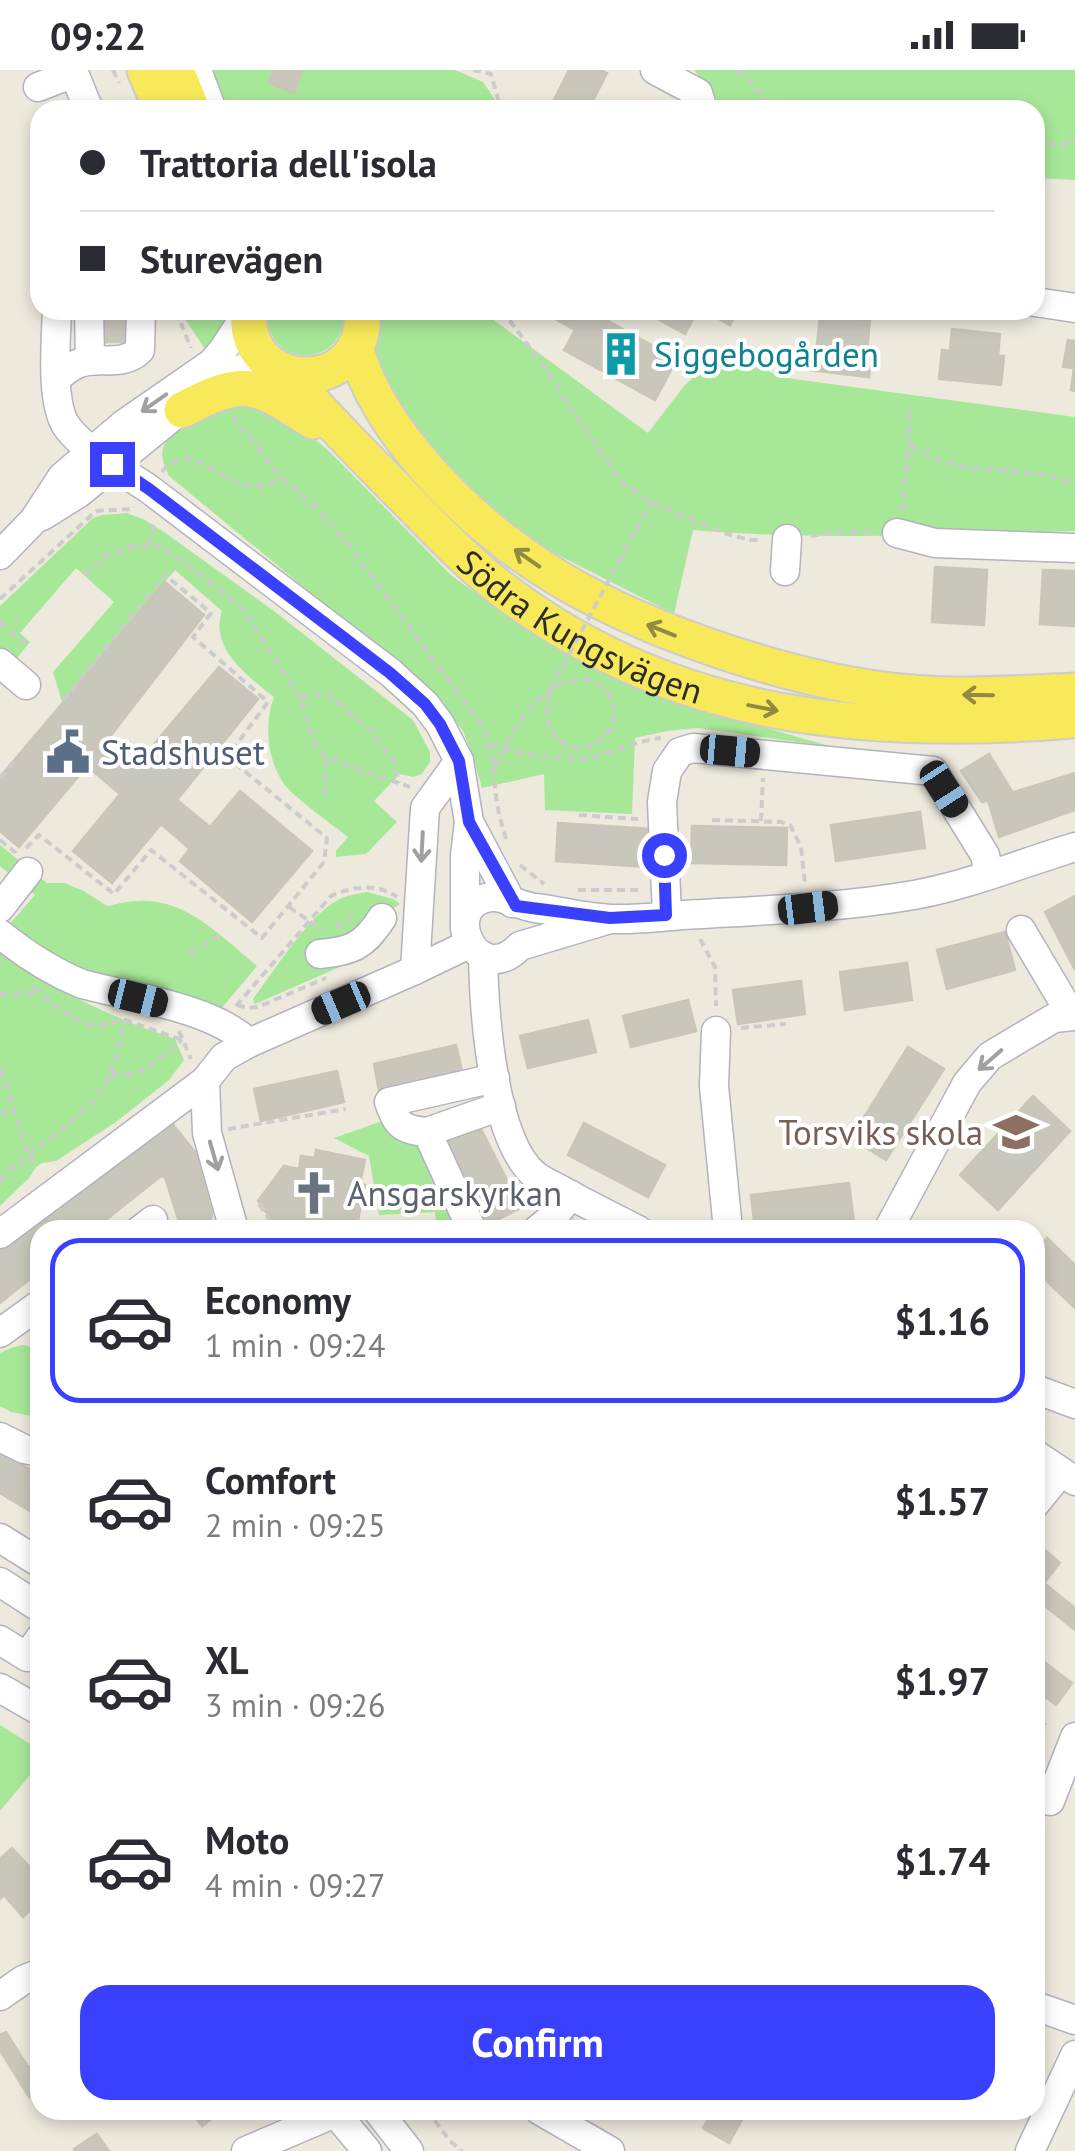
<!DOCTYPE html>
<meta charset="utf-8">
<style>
:root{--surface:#fff;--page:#f7f7f7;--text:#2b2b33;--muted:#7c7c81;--line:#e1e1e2;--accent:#3941ff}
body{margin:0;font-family:"PT Sans",sans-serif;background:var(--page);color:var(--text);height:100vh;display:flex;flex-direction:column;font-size:38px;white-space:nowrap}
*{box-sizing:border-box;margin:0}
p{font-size:32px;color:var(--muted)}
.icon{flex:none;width:55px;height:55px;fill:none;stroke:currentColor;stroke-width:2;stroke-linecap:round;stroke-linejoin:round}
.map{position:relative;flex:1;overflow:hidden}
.drawer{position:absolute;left:30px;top:1150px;width:1015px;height:900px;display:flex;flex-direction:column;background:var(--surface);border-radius:30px;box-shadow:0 5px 15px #0003}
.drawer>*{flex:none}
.banner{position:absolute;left:30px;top:30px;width:1015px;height:220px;border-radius:30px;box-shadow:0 5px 15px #0003;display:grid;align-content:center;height:220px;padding:0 50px;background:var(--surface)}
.end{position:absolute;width:45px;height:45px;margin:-22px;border:12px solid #3941ff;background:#fff;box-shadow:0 0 0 5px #fff}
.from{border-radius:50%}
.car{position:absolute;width:30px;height:60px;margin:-30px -15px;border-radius:12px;box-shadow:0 0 8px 2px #0007;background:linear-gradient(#222 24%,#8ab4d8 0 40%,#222 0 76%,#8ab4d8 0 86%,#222 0)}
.banner b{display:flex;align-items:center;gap:35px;height:95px;font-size:38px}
.banner b+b{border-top:2px solid var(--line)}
.banner i{width:25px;height:25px;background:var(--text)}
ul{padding:18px 0 0;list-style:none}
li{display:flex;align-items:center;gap:30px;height:165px;margin:0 20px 15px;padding:0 30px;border:5px solid transparent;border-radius:30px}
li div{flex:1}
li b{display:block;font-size:38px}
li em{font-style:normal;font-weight:700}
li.on{border-color:var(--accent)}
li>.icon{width:90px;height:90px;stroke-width:1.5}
.cta{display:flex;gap:20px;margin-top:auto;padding:20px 50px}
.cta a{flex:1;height:115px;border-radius:30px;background:var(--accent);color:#fff;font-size:40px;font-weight:700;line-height:115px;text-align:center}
.status{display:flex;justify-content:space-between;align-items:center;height:70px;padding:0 50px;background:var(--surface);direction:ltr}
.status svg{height:28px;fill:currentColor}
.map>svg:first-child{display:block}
</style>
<div class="status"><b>09:22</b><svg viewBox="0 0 49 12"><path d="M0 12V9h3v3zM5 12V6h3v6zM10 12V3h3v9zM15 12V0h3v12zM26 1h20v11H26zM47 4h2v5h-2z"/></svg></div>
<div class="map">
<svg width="1075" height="2081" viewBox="0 0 1075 2081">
<rect width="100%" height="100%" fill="#eee9dd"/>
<g fill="#a7e798">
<polygon points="211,0 455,0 483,12 502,40 229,40"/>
<polygon points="694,0 1075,0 1075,110 1035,108 1035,40 725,40"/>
<polygon points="184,240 231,240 219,266 207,282 185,249"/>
<path d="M268,240H343C349,299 263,302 268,240Z"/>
<path d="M376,240H480L648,363L684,316L726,276L779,307L1075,347V461C948,464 820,471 693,460L674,544L501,456L422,374L372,288Z"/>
<path d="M229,329L291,348L332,384L452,506L477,524L547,567L703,640L833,677L698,658L667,661L635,668L632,744L545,740L544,704L482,718L474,690L463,661L437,627L169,406C166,399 162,391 162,383C164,361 209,336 229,329Z"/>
<path d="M127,443L145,450L164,462L274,541L413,650L430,682V692L422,704L413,707L400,704L374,731L397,752L366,784L336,787V781L348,767C333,755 290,725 282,711C267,687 264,653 274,627C249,607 209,579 222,541L175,500L62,632L53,602L114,532L76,498L20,563L30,572L13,593L0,582V536L93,448L102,445Z"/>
<path d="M0,775L47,813H64L84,821L107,836C117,834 128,831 139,831C186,828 223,868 257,896L220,940L79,901L7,857L35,825L0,796Z"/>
<path d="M367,822L393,829L400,834L389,841C391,859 389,871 374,882L255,934L253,929C275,900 306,849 336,831C346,825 356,824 367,822Z"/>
<path d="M0,880C53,920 112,948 175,969L184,990L169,1010L116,1052L56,1091L42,1093L36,1097L29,1108L0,1136Z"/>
<polygon points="388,1049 424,1073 464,1160 437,1160 435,1142 379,1145 369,1086 334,1068"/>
<polygon points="24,1275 40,1279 40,1315 32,1346 11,1342 0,1336 0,1283 13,1277"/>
<polygon points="0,1655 40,1680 40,1693 0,1741"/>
</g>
<g fill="#c9c7bc" stroke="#cac6b7" stroke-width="2.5">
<polygon points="274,0 302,0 294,23 269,13"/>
<polygon points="569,0 600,0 607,3 588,40 549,40"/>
<polygon points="84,240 132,240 131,272 84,272"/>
<polygon points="539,240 605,240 601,247 677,289 655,330 564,280 575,260"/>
<polygon points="642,240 698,240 685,264"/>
<polygon points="703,240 738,240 730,255"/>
<polygon points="820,245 870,250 866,290 871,291 869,307 808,300 809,286 816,286"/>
<polygon points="952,259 1000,264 998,286 1004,286 1001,315 939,309 942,280 950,281"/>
<polygon points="1068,270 1075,271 1075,321 1071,320 1074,298 1063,297"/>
<polygon points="935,497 987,500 984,555 932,552"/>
<polygon points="1043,500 1075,501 1075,556 1040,554"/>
<polygon points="165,512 204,545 105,673 134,698 219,597 258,629 177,730 210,757 240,721 312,781 252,852 180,791 190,779 161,754 112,813 73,781 120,724 87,696 19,777 0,761 0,707"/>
<polygon points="989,684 1013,723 982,732 961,701"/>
<polygon points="1075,703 1075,740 999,767 988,730"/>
<polygon points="920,742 925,778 836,791 831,755"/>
<polygon points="558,753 651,759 648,797 556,791"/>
<polygon points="692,756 787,758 786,795 691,793"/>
<polygon points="1075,826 1075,900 1045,842"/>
<polygon points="1005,862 1015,900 947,919 937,880"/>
<polygon points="907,893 912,930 845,940 840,902"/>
<polygon points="801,911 805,944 738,954 733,920"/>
<polygon points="688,930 696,961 631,977 623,946"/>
<polygon points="588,950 596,982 528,998 520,966"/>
<polygon points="456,975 464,1009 380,1026 374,994"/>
<polygon points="908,977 944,999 886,1090 851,1068"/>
<polygon points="337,1001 344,1032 261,1051 254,1019"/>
<polygon points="1033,1026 1070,1061 998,1140 960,1105"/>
<polygon points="170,1051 195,1082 212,1144 208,1160 178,1160 179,1152 165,1107 161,1106 93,1160 40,1160 40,1201 0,1233 0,1181"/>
<polygon points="478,1053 521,1138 486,1155 444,1070"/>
<polygon points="584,1053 665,1095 648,1127 568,1085"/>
<polygon points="316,1080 365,1090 360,1113 365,1115 356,1160 279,1160 258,1131 284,1096 299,1099 301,1086 315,1088"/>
<polygon points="849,1113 854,1153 795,1160 755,1160 751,1125"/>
<polygon points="1047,1168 1075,1195 1075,1238 1035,1200 1035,1181"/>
<polygon points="0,1382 40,1405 40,1447 0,1423"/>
<polygon points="1046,1481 1060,1493 1044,1513 1075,1538 1075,1560 1035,1528 1035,1494"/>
<polygon points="1035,1585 1072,1613 1056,1635 1035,1619"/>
<polygon points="12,1778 40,1808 40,1831 23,1847 4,1825 0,1829 0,1789"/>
<polygon points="6,1962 28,1997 40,1990 40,2020 29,2027 0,1980 0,1965"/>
<polygon points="190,2040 223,2040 202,2056"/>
<polygon points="714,2040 734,2040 744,2046 729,2073 703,2058"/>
<polygon points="97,2064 109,2081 75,2081 74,2079"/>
</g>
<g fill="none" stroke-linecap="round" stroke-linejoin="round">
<g stroke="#b2b2c0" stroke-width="31">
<g id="minor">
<polyline points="197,0 212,40"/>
<polyline points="655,0 698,23 703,40"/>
<polyline points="38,17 74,3 89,40"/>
<polyline points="1035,232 1075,238"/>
<path d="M57,240C56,270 50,333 67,357C85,381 124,402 149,419L391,603L425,634L440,654L459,691L469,752L465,785V850"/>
<polyline points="89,240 90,290"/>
<path d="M57,308C63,303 70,297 77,294C98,285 122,298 140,280L141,240"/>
<polyline points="42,446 79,423 210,316 246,297 271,294"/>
<polyline points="897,463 935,473 1075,478"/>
<polyline points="0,485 34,450 62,407 124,354 212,293 223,280 248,242"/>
<polyline points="785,501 787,469"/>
<polyline points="0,593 26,615"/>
<polyline points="469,752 512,833"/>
<polyline points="0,838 28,802"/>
<polyline points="667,845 662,732 667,701 680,682 693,678 933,701 985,785 989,804"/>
<path d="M610,849L520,876C476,922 437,832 492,827C503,826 521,836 535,838C560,841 586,848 611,849C641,850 672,845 702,844C773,840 844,837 914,825C969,815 1022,793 1075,777"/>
<polyline points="1021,860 1072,946"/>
<path d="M0,864C26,885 50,901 82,914C131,927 213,938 249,973"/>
<path d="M320,884C352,881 364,876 382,848"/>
<path d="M483,886C484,940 492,1071 536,1106C544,1112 555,1116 563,1121C588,1135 613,1147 638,1160"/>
<polyline points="415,900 425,738 459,691"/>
<polyline points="716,961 714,1016 728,1160"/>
<polyline points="205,1011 207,1063 234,1160"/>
<path d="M427,1062C402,1060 397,1055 389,1032L495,1008"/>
<polyline points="140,1160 153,1150"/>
<polyline points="472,1160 427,1062 501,1036"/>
<polyline points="537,1160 554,1146 571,1125"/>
<polyline points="888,1160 967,1013 990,986 1054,948 1075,946"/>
<polyline points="0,1164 205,1011 224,987 249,973 415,900 469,874"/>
<polyline points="0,1263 40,1234"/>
<polyline points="1035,1319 1075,1334"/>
<polyline points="0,1367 24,1379 40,1382"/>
<polyline points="1035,1384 1075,1411"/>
<polyline points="1035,1434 1061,1402"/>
<polyline points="0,1468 40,1493"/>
<polyline points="0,1512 40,1538"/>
<polyline points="0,1570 27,1587 40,1568"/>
<polyline points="0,1618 40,1641"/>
<polyline points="1050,1731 1075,1667"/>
<polyline points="0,1926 23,1910 40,1903"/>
<polyline points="1035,1936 1075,1950"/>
<polyline points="333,2040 367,2081"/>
<polyline points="377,2040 409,2081"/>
<polyline points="539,2040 610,2081"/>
<polyline points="246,2081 335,2043"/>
<polyline points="1030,2081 1075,1985"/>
</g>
</g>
<g stroke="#ccc" stroke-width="39">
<g id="major">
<polyline points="145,0 162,40"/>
<polyline points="176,0 192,40"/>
<path d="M249,240C241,326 370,327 362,240"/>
<path d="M355,277C368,324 396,364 428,400C511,493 606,542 722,581C773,598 824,612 877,619C943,629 1010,624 1075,621"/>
<path id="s1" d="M282,300C324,345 366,389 409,432C439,463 469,494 503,520C674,650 868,667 1075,650"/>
<path d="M182,340C245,307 254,313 313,351"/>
</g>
</g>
<g stroke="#ccc" stroke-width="4" stroke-dasharray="8 5" stroke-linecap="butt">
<polyline points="113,0 119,13"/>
<polyline points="473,0 491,4 501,40"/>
<polyline points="737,0 750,11 776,40"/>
<polyline points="1035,75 1062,74 1075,70"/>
<polyline points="178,240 180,251 191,278"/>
<polyline points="502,240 539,290 619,410 651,432 686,447 730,465 750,470 762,470"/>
<path d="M233,346L281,408L311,432L350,476L480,653C496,679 492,708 498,738C500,749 503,759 506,769"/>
<polyline points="911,376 929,386 963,397 1042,404 1075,414"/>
<path d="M162,402C190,366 223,417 256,416C265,416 272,413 279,409"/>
<polyline points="902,441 909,375 909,336"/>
<polyline points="636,460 651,432"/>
<polyline points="811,466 839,462 876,462"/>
<polyline points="148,475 154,452"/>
<polyline points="84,505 106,486 134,476 159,477 182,490 240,536 299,625 312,665 319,680 326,688 410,717"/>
<polyline points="0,529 96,441 133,439 134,437"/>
<polyline points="0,552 27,575"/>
<polyline points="300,627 318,625 329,626 368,658 394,691 399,713"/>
<path d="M490,674C514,683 558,691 584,688C610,685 634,671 661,668"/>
<path d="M495,697C510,664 526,635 558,615"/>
<polyline points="0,708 14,691"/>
<polyline points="325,724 326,688"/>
<polyline points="579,745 638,749"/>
<polyline points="712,750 782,752 790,755 801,777 805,814"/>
<polyline points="761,751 763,708"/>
<polyline points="0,770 16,783"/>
<polyline points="26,778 39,765 114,824 151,780 262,868 324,792 327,768 227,687 268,632 193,567 211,543 165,505 62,632"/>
<polyline points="520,795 544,814"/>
<polyline points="578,820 643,820"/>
<polyline points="289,837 322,860"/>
<polyline points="336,857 353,847"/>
<polyline points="700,869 715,897 716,936"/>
<polyline points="190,883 220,865"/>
<polyline points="33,917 51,933 84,954 101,955 125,950 182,970"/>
<polyline points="0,924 39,923"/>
<polyline points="237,935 248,938 258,937 326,908"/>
<path d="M236,936L331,826C353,816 377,813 397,827"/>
<polyline points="741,958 786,954"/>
<polyline points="179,961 191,989"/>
<path d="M0,1000C15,1032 17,1068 36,1097"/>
<path d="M111,1005C154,1004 151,993 182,970"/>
<polyline points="0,1042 16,1040"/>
<polyline points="228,1059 346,1039"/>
<polyline points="0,1111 28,1085 71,1052 94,1030 111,1005 125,950"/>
<polyline points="259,1134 277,1160"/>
<polyline points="37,1356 40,1342"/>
<polyline points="1035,1646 1046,1655"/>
<polyline points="427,2040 450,2071 462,2081"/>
</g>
<use href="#minor" stroke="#fff" stroke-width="28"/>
<use href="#major" stroke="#f7e95a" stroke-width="35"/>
<path stroke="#ccc" stroke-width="4" stroke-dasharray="8 5" stroke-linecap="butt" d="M558,615C573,609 588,606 602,617C610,624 615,635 614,645C612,694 525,690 552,616L636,460"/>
</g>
<defs><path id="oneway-shaft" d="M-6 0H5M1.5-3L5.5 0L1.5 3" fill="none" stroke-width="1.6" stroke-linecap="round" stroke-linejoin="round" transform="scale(2.5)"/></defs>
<g stroke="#a0a0a0">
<use href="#oneway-shaft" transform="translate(154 333) rotate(145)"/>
<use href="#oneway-shaft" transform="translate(422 777) rotate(93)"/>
<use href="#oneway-shaft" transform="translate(990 990) rotate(139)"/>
<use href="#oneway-shaft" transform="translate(214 1086) rotate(74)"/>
</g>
<g stroke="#928a43">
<use href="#oneway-shaft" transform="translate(527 488) rotate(-145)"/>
<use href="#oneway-shaft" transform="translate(661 560) rotate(-158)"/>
<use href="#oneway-shaft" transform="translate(978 625) rotate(-179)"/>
<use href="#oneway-shaft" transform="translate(763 638) rotate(11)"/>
</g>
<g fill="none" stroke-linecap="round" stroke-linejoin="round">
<polyline stroke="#3941ff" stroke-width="12" points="112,394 149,419 390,603 425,634 440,654 459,691 469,752 516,836 610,848 666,845 664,785"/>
</g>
<defs>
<g id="building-bare" transform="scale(3.45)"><path d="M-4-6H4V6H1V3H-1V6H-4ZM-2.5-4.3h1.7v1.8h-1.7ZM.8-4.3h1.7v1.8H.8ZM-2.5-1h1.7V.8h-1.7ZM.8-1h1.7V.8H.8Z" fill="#0f9aa8" stroke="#fff" stroke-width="2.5" paint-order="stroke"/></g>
<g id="civic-bare" transform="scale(3.45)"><path d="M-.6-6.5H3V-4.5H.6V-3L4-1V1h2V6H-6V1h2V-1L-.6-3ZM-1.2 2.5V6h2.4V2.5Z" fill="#5c6f8a" stroke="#fff" stroke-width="2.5" paint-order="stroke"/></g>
<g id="school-bare" transform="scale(3.45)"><path d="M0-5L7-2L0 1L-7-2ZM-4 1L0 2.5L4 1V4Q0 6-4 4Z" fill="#8d6e63" stroke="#fff" stroke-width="2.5" paint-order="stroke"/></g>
<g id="church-bare" transform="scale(3.45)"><path d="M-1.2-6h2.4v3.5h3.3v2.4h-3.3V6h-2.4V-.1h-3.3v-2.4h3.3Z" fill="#6b7280" stroke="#fff" stroke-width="2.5" paint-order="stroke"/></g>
</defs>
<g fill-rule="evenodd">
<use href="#building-bare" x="621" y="284"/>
<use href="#civic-bare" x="68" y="682"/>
<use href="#school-bare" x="1016" y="1062"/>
<use href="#church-bare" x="314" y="1123"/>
</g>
<g text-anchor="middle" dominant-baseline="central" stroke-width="8" stroke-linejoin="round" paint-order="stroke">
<g font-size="35" fill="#0d838f" stroke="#fff" text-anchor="start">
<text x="654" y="284">Siggebogården</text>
</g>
<g font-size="35" fill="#2c2c2c" stroke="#fff">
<text stroke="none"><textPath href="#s1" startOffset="398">Södra Kungsvägen</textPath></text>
</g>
<g font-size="35" fill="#4e5e75" stroke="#fff" text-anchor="start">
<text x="101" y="682">Stadshuset</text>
</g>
<g font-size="35" fill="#785e54" stroke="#fff" text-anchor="end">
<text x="983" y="1062">Torsviks skola</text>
</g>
<g font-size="35" fill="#5b616d" stroke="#fff" text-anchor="start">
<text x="347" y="1123">Ansgarskyrkan</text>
</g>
</g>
</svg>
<i class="end from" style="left:664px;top:785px"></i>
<i class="end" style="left:112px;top:394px"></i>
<i class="car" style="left:730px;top:681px;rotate:95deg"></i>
<i class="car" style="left:944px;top:719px;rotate:147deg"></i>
<i class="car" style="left:808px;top:838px;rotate:83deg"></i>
<i class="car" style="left:138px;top:928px;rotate:104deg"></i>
<i class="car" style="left:341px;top:933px;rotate:247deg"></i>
<div class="banner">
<b><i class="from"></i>Trattoria dell'isola</b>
<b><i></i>Sturevägen</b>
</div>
<section class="drawer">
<ul>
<li class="on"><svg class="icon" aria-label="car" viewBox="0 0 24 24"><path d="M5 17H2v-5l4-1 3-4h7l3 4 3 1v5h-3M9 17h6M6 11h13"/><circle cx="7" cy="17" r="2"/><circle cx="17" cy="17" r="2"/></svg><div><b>Economy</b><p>1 min · 09:24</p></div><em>$1.16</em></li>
<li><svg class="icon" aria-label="car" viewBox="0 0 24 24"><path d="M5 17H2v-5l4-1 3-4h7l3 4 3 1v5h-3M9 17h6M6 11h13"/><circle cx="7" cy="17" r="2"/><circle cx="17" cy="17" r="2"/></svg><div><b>Comfort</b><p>2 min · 09:25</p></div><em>$1.57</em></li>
<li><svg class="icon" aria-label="car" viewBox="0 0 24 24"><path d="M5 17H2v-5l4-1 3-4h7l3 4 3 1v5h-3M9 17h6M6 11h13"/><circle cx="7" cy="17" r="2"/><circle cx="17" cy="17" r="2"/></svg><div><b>XL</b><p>3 min · 09:26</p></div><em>$1.97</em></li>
<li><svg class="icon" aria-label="car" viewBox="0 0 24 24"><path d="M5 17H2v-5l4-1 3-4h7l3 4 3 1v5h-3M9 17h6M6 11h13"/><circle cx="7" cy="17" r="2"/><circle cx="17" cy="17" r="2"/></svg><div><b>Moto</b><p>4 min · 09:27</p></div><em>$1.74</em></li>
</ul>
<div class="cta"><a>Confirm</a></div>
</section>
</div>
